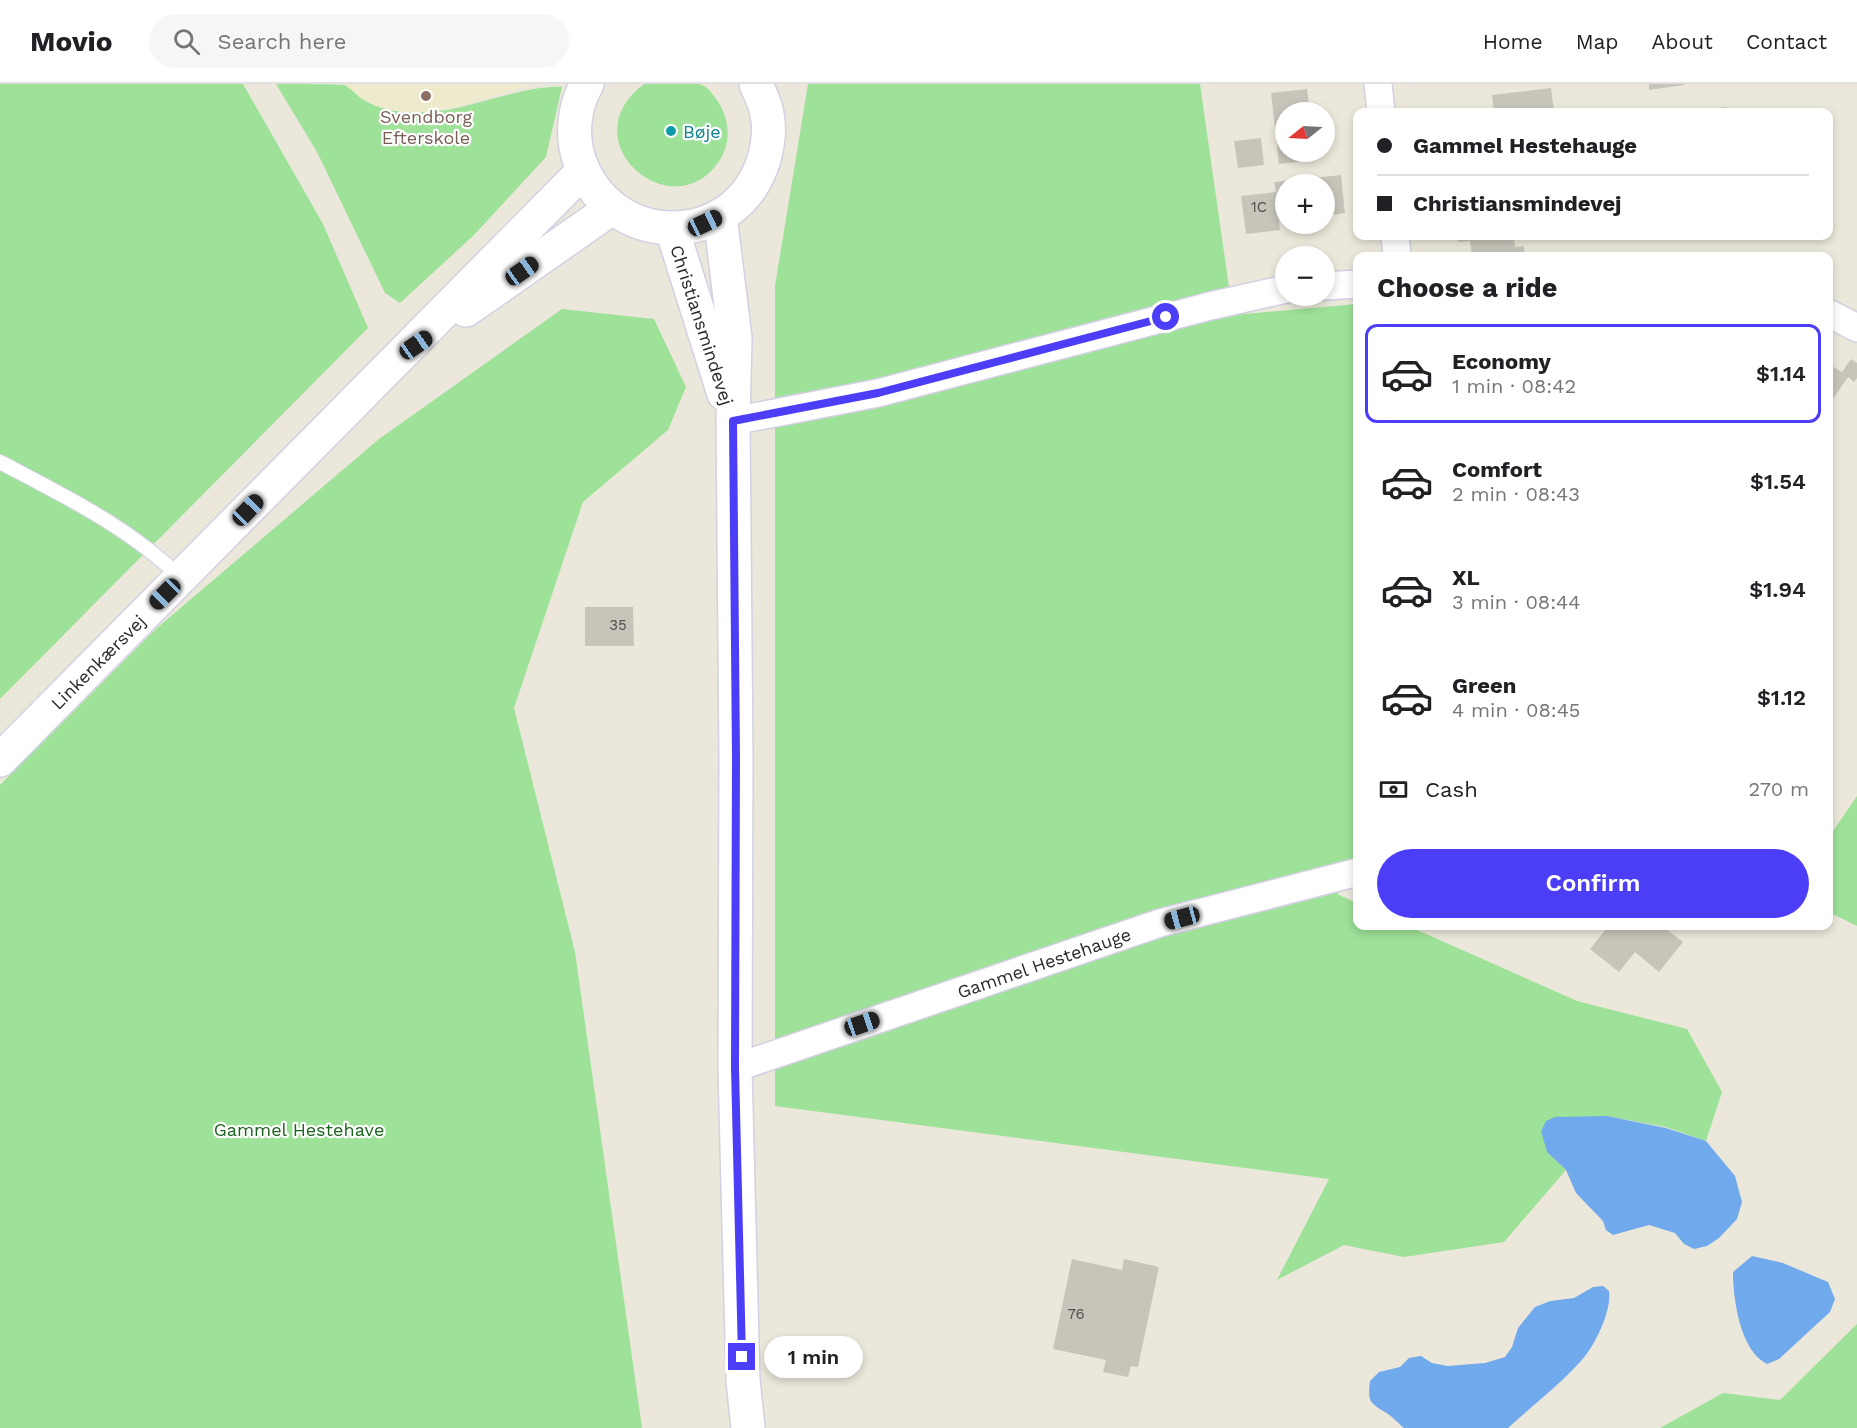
<!DOCTYPE html>
<meta charset="utf-8">
<style>
:root{--surface:#fff;--page:#f6f6f6;--text:#202124;--muted:#757577;--line:#e0e0e0;--accent:#4c3ef6}
body{margin:0;font-family:"Work Sans",sans-serif;background:var(--page);color:var(--text);height:100vh;display:flex;flex-direction:column;font-size:22px;white-space:nowrap}
*{box-sizing:border-box;margin:0}
p{font-size:20px;color:var(--muted)}
.icon{flex:none;width:33px;height:33px;fill:none;stroke:currentColor;stroke-width:2;stroke-linecap:round;stroke-linejoin:round}
.map{position:relative;flex:1;overflow:hidden}
.details{position:absolute;left:1353px;top:168px;width:480px;height:678px;display:flex;flex-direction:column;background:var(--surface);border-radius:12px;box-shadow:0 3px 9px #0003}
.details>*{flex:none}
.banner{position:absolute;left:1353px;top:24px;width:480px;height:132px;border-radius:12px;box-shadow:0 3px 9px #0003;display:grid;align-content:center;height:132px;padding:0 24px;background:var(--surface)}
.needle{width:39px;rotate:252deg}
.buttons{position:absolute;left:1275px;top:18px;display:grid;gap:12px}
.buttons a{display:grid;place-items:center;width:60px;height:60px;border-radius:50%;background:var(--surface);box-shadow:0 3px 9px #0003;font-size:30px}
.end{position:absolute;width:27px;height:27px;margin:-14px;border:8px solid #4c3ef6;background:#fff;box-shadow:0 0 0 3px #fff}
.from{border-radius:50%}
.bubble{position:absolute;height:42px;border-radius:21px;background:var(--surface);box-shadow:0 3px 9px #0003;font-size:20px;font-weight:600;line-height:42px;text-align:center}
.car{position:absolute;width:18px;height:36px;margin:-18px -9px;border-radius:8px;box-shadow:0 0 4px 2px #0007;background:linear-gradient(#222 24%,#8ab4d8 0 40%,#222 0 76%,#8ab4d8 0 86%,#222 0)}
.banner b{display:flex;align-items:center;gap:21px;height:57px;font-size:22px}
.banner b+b{border-top:2px solid var(--line)}
.banner i{width:15px;height:15px;background:var(--text)}
ul{padding:0;list-style:none}
li{display:flex;align-items:center;gap:18px;height:99px;margin:0 12px 9px;padding:0 12px;border:3px solid transparent;border-radius:12px}
li div{flex:1}
li b{display:block;font-size:22px}
li em{font-style:normal;font-weight:600}
li.on{border-color:var(--accent)}
li>.icon{width:54px;height:54px;stroke-width:1.5}
h2{padding:0 24px;font-size:27px;line-height:72px}
.pay{display:flex;align-items:center;gap:15px;height:66px;padding:0 24px;font-size:22px}
.pay p{margin-inline-start:auto}
.primary-button{display:flex;gap:12px;margin-top:auto;padding:12px 24px}
.primary-button a{flex:1;height:69px;border-radius:36px;background:var(--accent);color:#fff;font-size:24px;font-weight:600;line-height:69px;text-align:center}
header{display:flex;align-items:center;gap:36px;box-sizing:border-box;height:84px;padding:0 30px;background:var(--surface);border-bottom:2px solid var(--line)}
header strong{font-size:28px}
nav{display:flex;gap:33px;margin-inline-start:auto;font-size:21px}
.search{width:420px;height:54px;background:var(--page);display:flex;align-items:center;gap:15px;box-sizing:border-box;padding:0 21px;border-radius:33px;color:var(--muted);font-size:22px}
.map>svg:first-child{display:block}
</style>
<header>
<strong>Movio</strong>
<div class="search"><svg class="icon" aria-label="search" viewBox="0 0 24 24"><circle cx="10" cy="10" r="6"/><path d="M15 15l6 6"/></svg>Search here</div>
<nav><a>Home</a><a>Map</a><a>About</a><a>Contact</a></nav>
</header>
<div class="map">
<svg width="1857" height="1344" viewBox="0 0 1857 1344">
<rect width="100%" height="100%" fill="#ebe8db"/>
<polygon fill="#edebcb" points="343,0 533,0 453,24 413,30 383,24 363,16"/>
<g fill="#9ee198">
<polygon points="0,0 243,0 323,140 368,244 0,615"/>
<path d="M276,0C289,0 336,0 344,1C351,4 356,11 362,15C389,32 423,30 452,25C480,19 537,0 562,3L546,73L474,151L400,219L385,209L317,68Z"/>
<path d="M644,0C660,0 684,0 699,0C704,1 710,6 713,11C728,28 733,54 721,74C676,149 567,58 644,0Z"/>
<polygon points="808,0 1200,0 1233,231 1357,220 1358,791 1337,810 1357,819 1358,842 1408,842 1577,917 1687,945 1722,1008 1706,1057 1666,1043 1607,1032 1547,1068 1566,1086 1504,1158 1404,1173 1344,1161 1277,1196 1329,1095 775,1022 775,202"/>
<polygon points="562,225 654,235 686,303 668,346 583,418 514,624 575,868 642,1344 0,1344 0,701 157,544 379,355"/>
<polygon points="1857,712 1857,842 1829,828 1829,753"/>
<polygon points="1857,1240 1857,1344 1660,1344 1723,1309 1780,1316"/>
</g>
<g fill="#70aaec">
<polygon points="1607,1032 1666,1044 1706,1057 1735,1092 1742,1118 1737,1135 1719,1154 1707,1162 1694,1165 1684,1160 1675,1149 1649,1141 1613,1151 1606,1146 1603,1137 1576,1109 1566,1086 1547,1068 1541,1047 1546,1037 1555,1033"/>
<path d="M1752,1172L1783,1179L1828,1198L1835,1215L1830,1228L1779,1275L1767,1280C1740,1267 1733,1215 1733,1188Z"/>
<path d="M1603,1202L1609,1207C1612,1227 1594,1264 1580,1278C1558,1302 1532,1322 1508,1344H1404C1398,1339 1392,1332 1385,1328C1368,1318 1368,1316 1370,1297L1379,1288L1400,1283L1409,1274L1421,1272L1432,1279L1448,1282L1485,1279L1505,1273L1512,1263L1518,1244L1535,1223L1550,1217L1574,1214L1593,1203Z"/>
</g>
<g fill="#c7c5ba">
<polygon points="1649,0 1685,0 1685,1 1649,6"/>
<polygon points="1551,4 1554,28 1494,28 1492,11"/>
<polygon points="1307,5 1310,28 1286,28 1286,68 1314,68 1315,76 1279,80 1271,9"/>
<polygon points="1727,23 1728,28 1697,28 1697,27"/>
<polygon points="1261,54 1264,81 1238,84 1234,57"/>
<polygon points="1341,91 1345,129 1324,132 1324,100 1286,100 1286,136 1279,137 1280,146 1246,150 1241,112 1276,108 1274,98"/>
<polygon points="1457,152 1514,152 1515,163 1524,162 1525,172 1472,172 1470,157 1458,158"/>
<polygon points="1851,275 1857,279 1857,294 1854,298 1848,293 1828,322 1828,280 1842,288"/>
<polygon points="585,523 633,523 634,562 585,562"/>
<polygon points="1601,842 1662,842 1683,858 1659,888 1635,868 1619,888 1590,865 1606,845"/>
<polygon points="1072,1175 1122,1186 1124,1175 1159,1183 1138,1283 1131,1282 1128,1293 1103,1288 1106,1276 1053,1265"/>
</g>
<g fill="none" stroke-linecap="round" stroke-linejoin="round">
<g stroke="#d2d0e2" stroke-width="16">
<path id="lane" d="M0,378C64,412 129,443 181,494"/>
</g>
<g stroke="#d2d0e2" stroke-width="30">
<g id="street">
<polyline points="1378,0 1381,28"/>
<polyline points="1395,152 1397,172"/>
<polyline points="1324,202 1358,200"/>
<polyline points="1828,229 1857,244"/>
<polyline points="733,337 878,309 1210,222 1286,205"/>
<polyline points="735,984 1160,839 1358,788"/>
</g>
</g>
<g stroke="#d2d0e2" stroke-width="36">
<g id="secondary">
<path d="M587,0C574,22 571,51 579,75C609,166 736,168 764,75C768,61 770,45 767,30C766,20 760,10 756,0"/>
<polyline points="720,132 735,254 733,337 736,673 735,984 743,1296 748,1344"/>
<polyline points="672,145 724,310"/>
<polyline points="466,226 612,124"/>
<polyline points="0,676 583,87"/>
</g>
</g>
<use href="#lane" stroke="#fff" stroke-width="14"/>
<use href="#street" stroke="#fff" stroke-width="27"/>
<use href="#secondary" stroke="#fff" stroke-width="33"/>
</g>
<g fill="none" stroke-linecap="round" stroke-linejoin="round">
<polyline stroke="#4c3ef6" stroke-width="8" points="742,1273 735,984 736,673 733,337 878,309 1166,233"/>
</g>
<circle fill="#8d6e63" stroke="#fff" stroke-width="2" cx="426" cy="12" r="6"/>
<circle fill="#0f9aa8" stroke="#fff" stroke-width="2" cx="671" cy="47" r="6"/>
<g text-anchor="middle" dominant-baseline="central" stroke-width="4.5" stroke-linejoin="round" paint-order="stroke">
<g font-size="15" fill="#50504d">
<text x="1259" y="123">1C</text>
<text x="618" y="541">35</text>
<text x="1076" y="1230">76</text>
</g>
<g font-size="18" fill="#785e54" stroke="#fff">
<text x="426" y="32">Svendborg<tspan x="426" dy="21">Efterskole</tspan></text>
</g>
<g font-size="18" fill="#0d838f" stroke="#fff" text-anchor="start">
<text x="683" y="47">Bøje</text>
</g>
<g font-size="18" fill="#292929" stroke="#fff">
<text transform="translate(702 241) rotate(72)">Christiansmindevej</text>
<text transform="translate(98 578) rotate(-45)">Linkenkærsvej</text>
<text transform="translate(1044 879) rotate(-19)">Gammel Hestehauge</text>
</g>
<g font-size="18" fill="#1b641f" stroke="#fff">
<text x="299" y="1045">Gammel Hestehave</text>
</g>
</g>
</svg>
<div class="buttons">
<a><svg class="needle" viewBox="-14 -14 28 28"><path d="M0-13l5 13h-10z" fill="#e53935"/><path d="M0 13l5-13h-10z" fill="#757577"/></svg></a>
<a>+</a>
<a>−</a>
</div>
<i class="end from" style="left:1166px;top:233px"></i>
<i class="end" style="left:742px;top:1273px"></i>
<div class="bubble" style="left:764px;top:1252px;width:99px">1 min</div>
<i class="car" style="left:705px;top:139px;rotate:65deg"></i>
<i class="car" style="left:522px;top:187px;rotate:55deg"></i>
<i class="car" style="left:416px;top:261px;rotate:55deg"></i>
<i class="car" style="left:248px;top:426px;rotate:44deg"></i>
<i class="car" style="left:165px;top:510px;rotate:225deg"></i>
<i class="car" style="left:1182px;top:834px;rotate:255deg"></i>
<i class="car" style="left:862px;top:940px;rotate:71deg"></i>
<div class="banner">
<b><i class="from"></i>Gammel Hestehauge</b>
<b><i></i>Christiansmindevej</b>
</div>
<section class="details">
<h2>Choose a ride</h2>
<ul>
<li class="on"><svg class="icon" aria-label="car" viewBox="0 0 24 24"><path d="M5 17H2v-5l4-1 3-4h7l3 4 3 1v5h-3M9 17h6M6 11h13"/><circle cx="7" cy="17" r="2"/><circle cx="17" cy="17" r="2"/></svg><div><b>Economy</b><p>1 min · 08:42</p></div><em>$1.14</em></li>
<li><svg class="icon" aria-label="car" viewBox="0 0 24 24"><path d="M5 17H2v-5l4-1 3-4h7l3 4 3 1v5h-3M9 17h6M6 11h13"/><circle cx="7" cy="17" r="2"/><circle cx="17" cy="17" r="2"/></svg><div><b>Comfort</b><p>2 min · 08:43</p></div><em>$1.54</em></li>
<li><svg class="icon" aria-label="car" viewBox="0 0 24 24"><path d="M5 17H2v-5l4-1 3-4h7l3 4 3 1v5h-3M9 17h6M6 11h13"/><circle cx="7" cy="17" r="2"/><circle cx="17" cy="17" r="2"/></svg><div><b>XL</b><p>3 min · 08:44</p></div><em>$1.94</em></li>
<li><svg class="icon" aria-label="car" viewBox="0 0 24 24"><path d="M5 17H2v-5l4-1 3-4h7l3 4 3 1v5h-3M9 17h6M6 11h13"/><circle cx="7" cy="17" r="2"/><circle cx="17" cy="17" r="2"/></svg><div><b>Green</b><p>4 min · 08:45</p></div><em>$1.12</em></li>
</ul>
<div class="pay"><svg class="icon" aria-label="cash" viewBox="0 0 24 24"><path d="M3 7h18v10H3z"/><circle cx="12" cy="12" r="2"/></svg>Cash<p>270 m</p></div>
<div class="primary-button"><a>Confirm</a></div>
</section>
</div>
